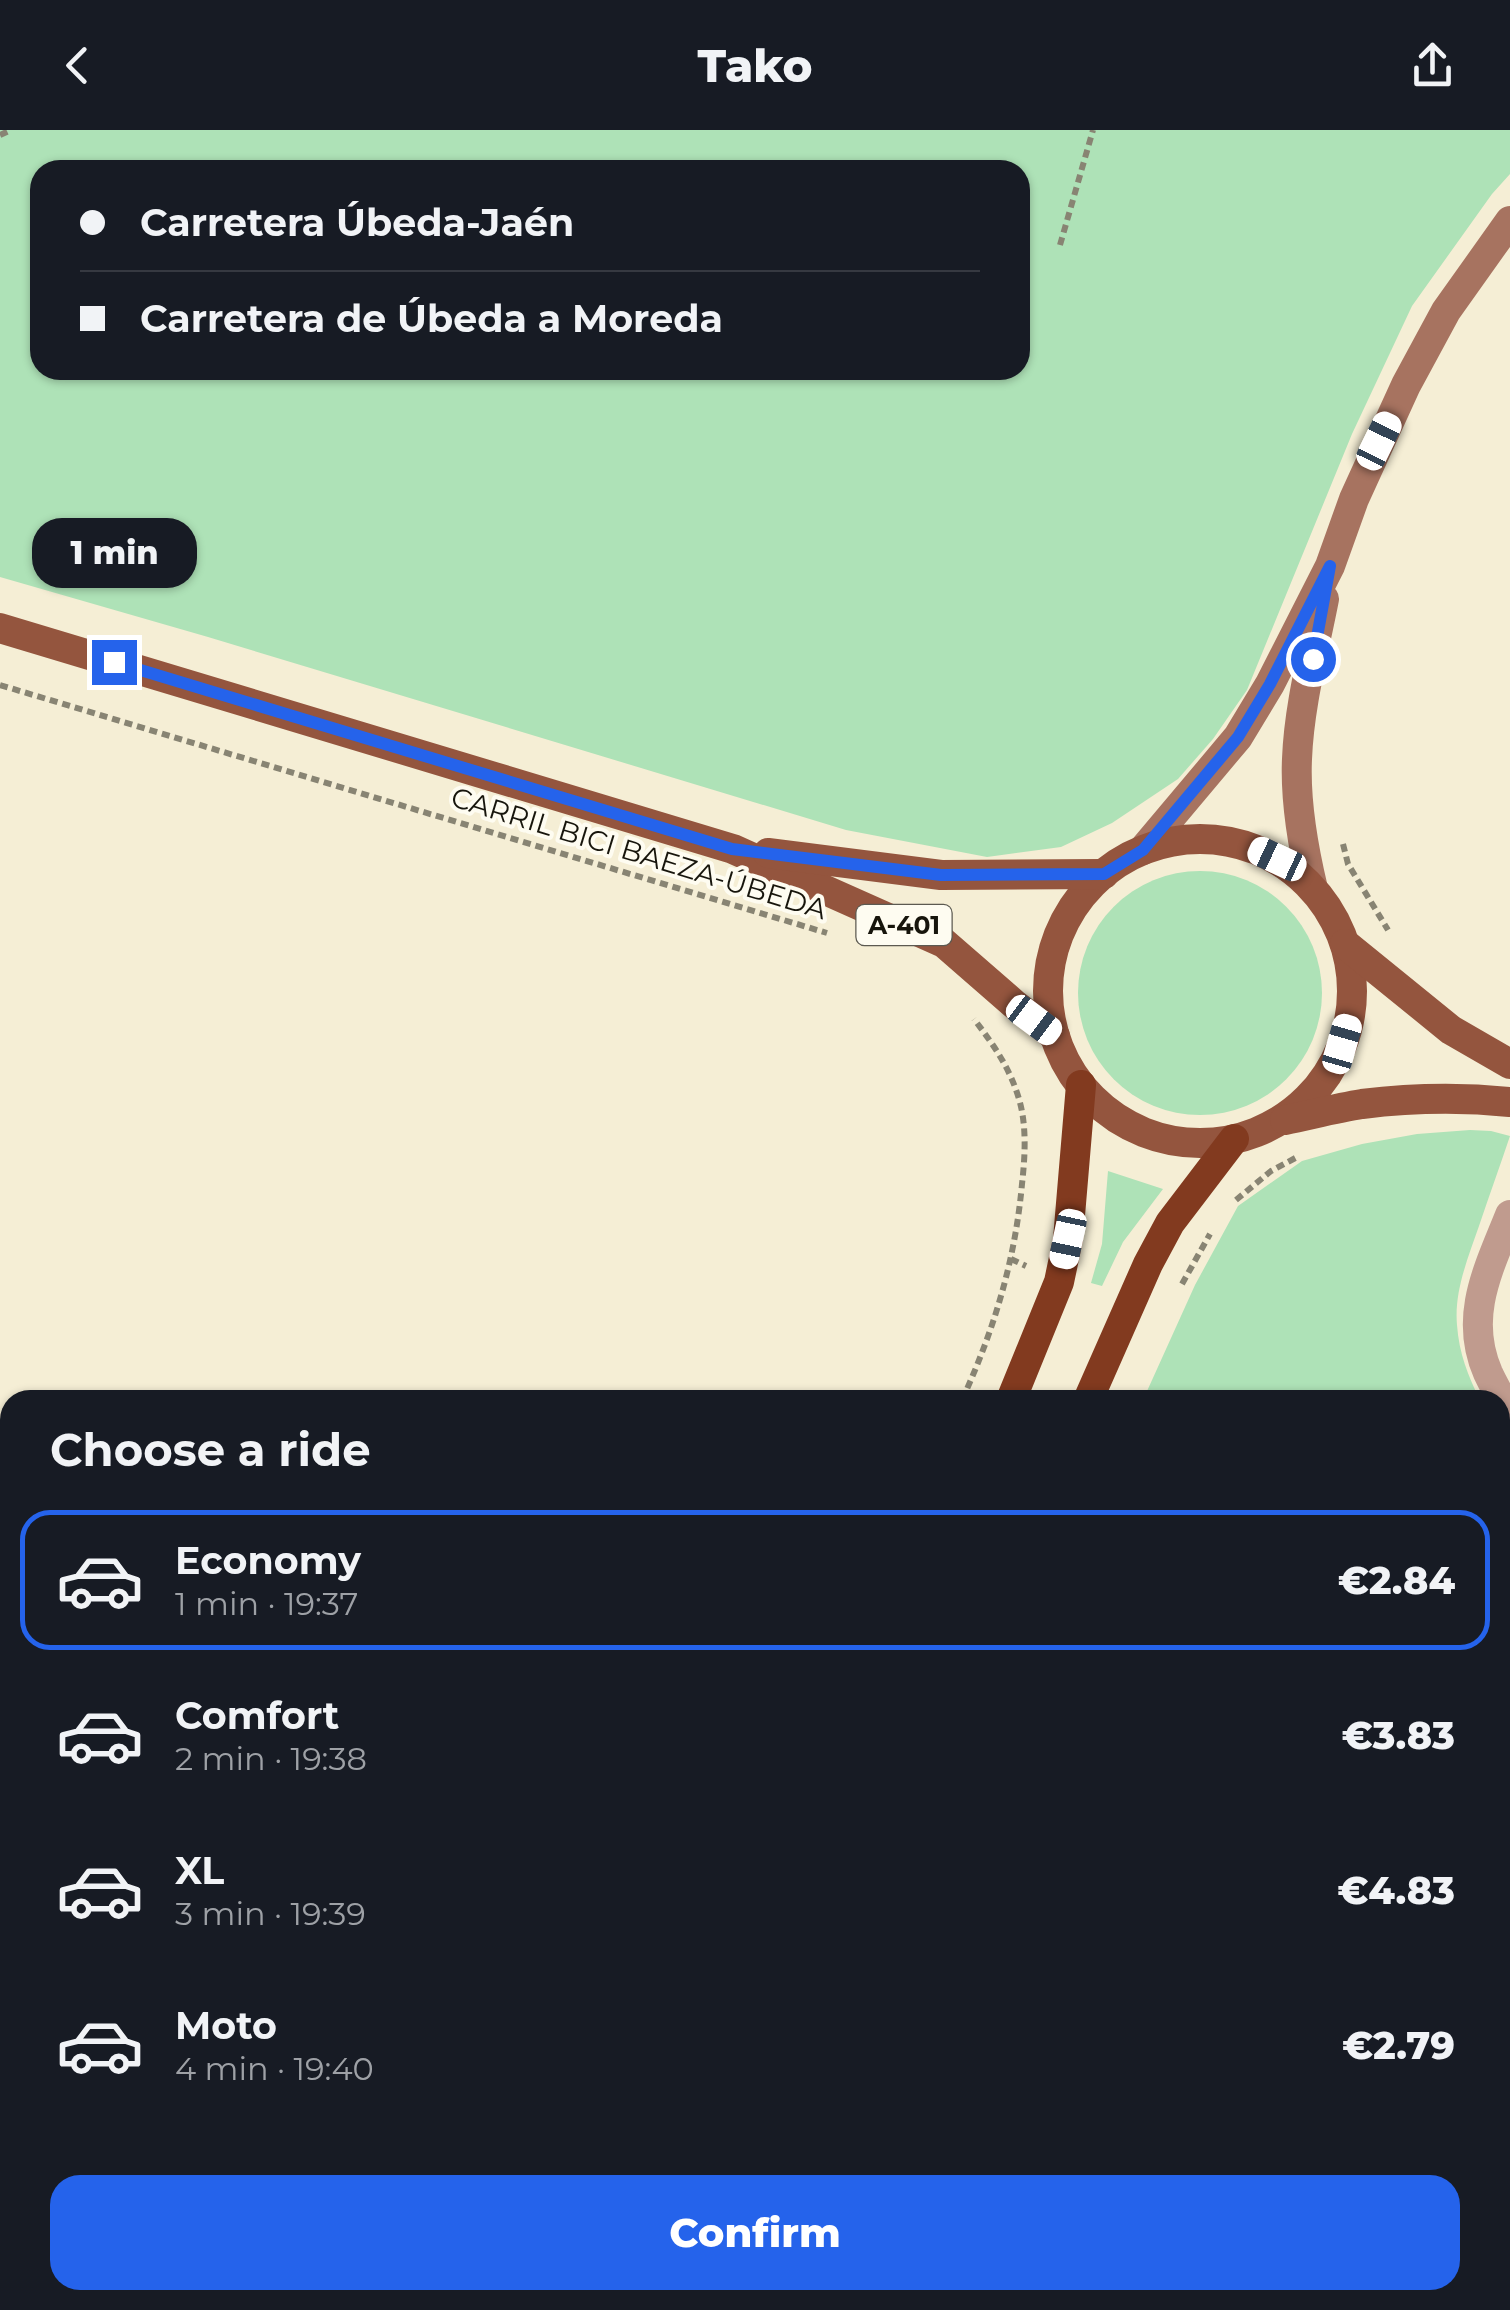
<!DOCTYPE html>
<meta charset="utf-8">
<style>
:root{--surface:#171b24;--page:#242831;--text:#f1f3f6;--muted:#9ea1a6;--line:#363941;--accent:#2563eb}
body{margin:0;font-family:Montserrat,sans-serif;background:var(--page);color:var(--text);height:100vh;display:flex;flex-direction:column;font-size:38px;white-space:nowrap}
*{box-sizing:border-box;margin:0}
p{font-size:32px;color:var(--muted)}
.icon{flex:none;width:55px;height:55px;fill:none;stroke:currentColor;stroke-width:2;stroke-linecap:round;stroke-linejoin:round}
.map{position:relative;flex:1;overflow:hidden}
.details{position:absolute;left:0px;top:1260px;width:1510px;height:920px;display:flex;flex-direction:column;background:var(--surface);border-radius:30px 30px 0 0;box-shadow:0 2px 8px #0004}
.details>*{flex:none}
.banner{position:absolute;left:30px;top:30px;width:1000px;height:220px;border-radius:30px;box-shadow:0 2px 8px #0004;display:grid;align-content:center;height:220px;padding:0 50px;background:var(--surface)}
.end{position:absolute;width:45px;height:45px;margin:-22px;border:12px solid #2563eb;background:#fff;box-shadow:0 0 0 5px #fff}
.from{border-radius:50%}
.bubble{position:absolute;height:70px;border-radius:30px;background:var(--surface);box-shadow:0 2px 8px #0004;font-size:32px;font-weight:800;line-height:70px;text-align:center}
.car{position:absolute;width:30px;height:60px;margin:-30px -15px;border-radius:12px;box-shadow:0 0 8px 2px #0007;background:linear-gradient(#fff 24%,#345 0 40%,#fff 0 76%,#345 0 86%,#fff 0)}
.banner b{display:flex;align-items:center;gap:35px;height:95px;font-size:38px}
.banner b+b{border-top:2px solid var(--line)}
.banner i{width:25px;height:25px;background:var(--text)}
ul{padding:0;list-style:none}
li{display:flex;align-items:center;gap:30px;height:140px;margin:0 20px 15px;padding:0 30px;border:5px solid transparent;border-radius:30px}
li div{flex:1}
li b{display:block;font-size:38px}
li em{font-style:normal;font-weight:800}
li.on{border-color:var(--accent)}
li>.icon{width:90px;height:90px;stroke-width:1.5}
h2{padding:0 50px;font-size:45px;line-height:120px}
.primary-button{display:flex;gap:20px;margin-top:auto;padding:20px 50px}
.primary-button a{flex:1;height:115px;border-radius:30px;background:var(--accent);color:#fff;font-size:40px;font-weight:800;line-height:115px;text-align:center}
header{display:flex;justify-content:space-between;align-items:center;height:130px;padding:0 50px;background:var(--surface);font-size:45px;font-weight:800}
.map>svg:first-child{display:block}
</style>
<header><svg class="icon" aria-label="back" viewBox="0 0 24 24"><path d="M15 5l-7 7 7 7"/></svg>Tako<svg class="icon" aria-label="share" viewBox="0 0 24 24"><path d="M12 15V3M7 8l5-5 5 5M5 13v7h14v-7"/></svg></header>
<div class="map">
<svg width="1510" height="2180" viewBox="0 0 1510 2180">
<defs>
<pattern id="building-back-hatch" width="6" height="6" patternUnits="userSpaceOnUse" patternTransform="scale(2.5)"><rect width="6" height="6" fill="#e7ae6c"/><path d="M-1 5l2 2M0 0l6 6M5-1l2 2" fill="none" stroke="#c5955c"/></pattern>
</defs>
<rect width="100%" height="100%" fill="#f5eed5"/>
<polygon fill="#f5e0d1" points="1500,1548 1510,1556 1510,1932 1500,1948"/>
<g fill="#aee2b7" fill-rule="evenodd">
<path d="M0,0H1510V44L1492,64L1412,176L1352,304L1247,560L1213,609L1178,649L1112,693L1061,717L987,727L846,700L208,507L0,447ZM40,40H1020V240H40Z"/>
<circle cx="1200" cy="863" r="122"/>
<path d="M1470,1000L1491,1001L1510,1006C1500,1036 1489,1066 1479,1096C1468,1128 1454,1161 1457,1195C1459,1223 1468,1246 1480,1270H1143L1195,1155L1238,1076L1302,1031L1362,1014L1417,1004Z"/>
<polygon points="1108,1041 1163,1059 1123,1112 1102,1156 1091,1153 1102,1114"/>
<polygon points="1500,1307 1510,1326 1510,1556 1500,1548"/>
<polygon points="1510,1932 1510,2180 969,2180 978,2170 1500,2170 1500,1948"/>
<polygon points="763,2170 882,2170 877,2180 759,2180"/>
</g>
<polygon fill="url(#building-back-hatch)" stroke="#9d8c79" stroke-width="2.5" points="1500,1637 1510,1643 1510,1874 1500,1890"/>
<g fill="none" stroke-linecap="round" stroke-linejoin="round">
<g stroke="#888473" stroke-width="6" stroke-dasharray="8 5" stroke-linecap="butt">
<polyline points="0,5 11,0"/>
<polyline points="1060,115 1093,0"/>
<polyline points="0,555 827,803"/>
<polyline points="1343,714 1348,734 1388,800"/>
<polyline points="1236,1070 1271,1041 1299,1026"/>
<polyline points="1011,1129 1026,1136"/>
<polyline points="1182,1154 1210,1104"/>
<path d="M962,1270C994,1200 1015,1131 1022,1054C1025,1027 1027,996 1019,969C1010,938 993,914 974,889"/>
</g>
<g stroke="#c09b8e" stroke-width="22">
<polyline points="565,2180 569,2170"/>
<polyline points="893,2180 898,2170"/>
<polyline points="951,2180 958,2170"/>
</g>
<g stroke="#c09b8e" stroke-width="30">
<path d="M1510,1085C1489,1138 1463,1186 1488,1243C1495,1258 1503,1271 1510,1285"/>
<polyline points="1224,2170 1238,2180"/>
</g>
<g stroke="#a77360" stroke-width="30">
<polyline points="1143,720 1238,607 1270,554 1330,436 1354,369 1406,255 1446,181 1510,91"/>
<path d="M1313,759C1303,717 1295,672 1297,629C1299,575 1314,521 1324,469"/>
</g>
<g stroke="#94553e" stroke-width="30">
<polyline points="0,498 733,719 944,813 1014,874 1055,906"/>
<circle cx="1200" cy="861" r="152"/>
<polyline points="768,723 941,745 1104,744"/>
<polyline points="1345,814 1451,900 1510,934"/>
<path d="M1285,990C1310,985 1336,978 1362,974C1411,968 1460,967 1510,972"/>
</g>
<g stroke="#823a1f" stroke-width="30">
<polyline points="1011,1270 1059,1152 1068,1109 1081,955"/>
<polyline points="1088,1270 1148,1134 1170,1093 1234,1009"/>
<polyline points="617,2180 621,2170"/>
<polyline points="696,2180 701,2170"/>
</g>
</g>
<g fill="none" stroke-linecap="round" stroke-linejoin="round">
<polyline stroke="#2563eb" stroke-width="12" points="114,532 732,719 941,745 1104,744 1143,720 1238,607 1270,554 1330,436 1313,529"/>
</g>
<g text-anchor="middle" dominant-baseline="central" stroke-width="8" stroke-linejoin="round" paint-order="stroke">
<rect fill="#fefcf1" stroke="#5c5a51" stroke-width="2.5" x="856.5" y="775" width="95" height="40" rx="8"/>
<g font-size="25" font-weight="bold" fill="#17150c">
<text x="904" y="795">A-401</text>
</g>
<g font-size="28" fill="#17150c" stroke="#fefcf1">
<text transform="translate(639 723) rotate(17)">CARRIL BICI BAEZA-ÚBEDA</text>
</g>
</g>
</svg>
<i class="end from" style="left:1313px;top:529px"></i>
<i class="end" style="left:114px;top:532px"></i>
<div class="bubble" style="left:32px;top:388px;width:165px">1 min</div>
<i class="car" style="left:1379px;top:311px;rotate:26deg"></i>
<i class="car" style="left:1277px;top:729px;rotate:295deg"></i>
<i class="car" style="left:1034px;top:890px;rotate:127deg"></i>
<i class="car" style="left:1342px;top:914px;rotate:16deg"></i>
<i class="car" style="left:1068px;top:1109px;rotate:192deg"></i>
<div class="banner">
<b><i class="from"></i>Carretera Úbeda-Jaén</b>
<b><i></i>Carretera de Úbeda a Moreda</b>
</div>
<section class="details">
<h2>Choose a ride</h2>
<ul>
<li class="on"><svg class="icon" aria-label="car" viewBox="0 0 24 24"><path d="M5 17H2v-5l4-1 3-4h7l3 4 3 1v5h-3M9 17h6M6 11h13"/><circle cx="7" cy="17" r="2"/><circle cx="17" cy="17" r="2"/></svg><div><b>Economy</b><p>1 min · 19:37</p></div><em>€2.84</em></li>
<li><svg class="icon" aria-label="car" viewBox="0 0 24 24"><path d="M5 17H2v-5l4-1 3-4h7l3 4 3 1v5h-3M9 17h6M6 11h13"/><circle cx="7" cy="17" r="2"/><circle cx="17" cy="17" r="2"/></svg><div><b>Comfort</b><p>2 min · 19:38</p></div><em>€3.83</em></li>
<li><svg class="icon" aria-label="car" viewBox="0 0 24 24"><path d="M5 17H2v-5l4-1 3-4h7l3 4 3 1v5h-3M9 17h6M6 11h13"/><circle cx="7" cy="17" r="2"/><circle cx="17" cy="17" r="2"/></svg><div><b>XL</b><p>3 min · 19:39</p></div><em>€4.83</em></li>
<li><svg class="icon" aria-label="car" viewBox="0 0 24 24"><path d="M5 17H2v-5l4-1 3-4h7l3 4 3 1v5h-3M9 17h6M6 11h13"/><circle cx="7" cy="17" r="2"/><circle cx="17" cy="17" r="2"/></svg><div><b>Moto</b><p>4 min · 19:40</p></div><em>€2.79</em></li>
</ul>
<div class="primary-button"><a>Confirm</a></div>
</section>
</div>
